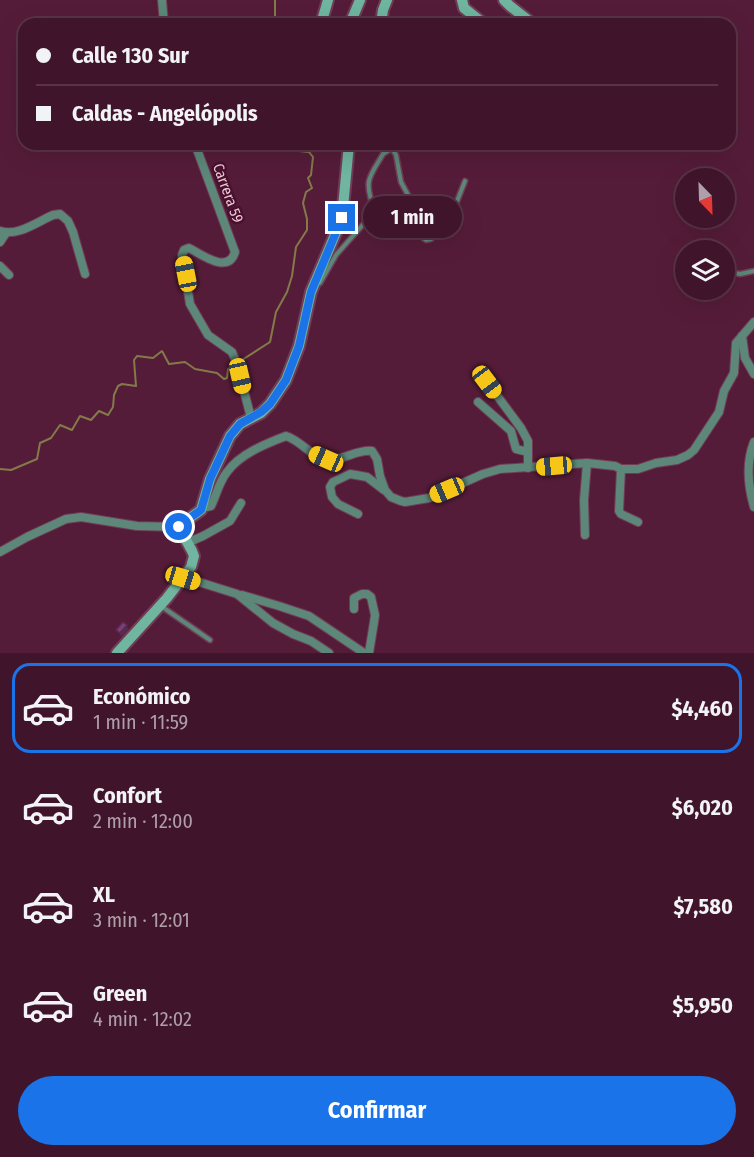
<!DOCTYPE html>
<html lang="es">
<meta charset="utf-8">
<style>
:root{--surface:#40152b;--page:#4b2237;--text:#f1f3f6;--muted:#ae9fa9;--line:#593447;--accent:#1a73e8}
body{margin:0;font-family:"Fira Sans Condensed",sans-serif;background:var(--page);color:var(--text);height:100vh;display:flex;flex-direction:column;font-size:22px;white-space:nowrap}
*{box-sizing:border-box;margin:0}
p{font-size:20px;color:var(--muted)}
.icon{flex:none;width:33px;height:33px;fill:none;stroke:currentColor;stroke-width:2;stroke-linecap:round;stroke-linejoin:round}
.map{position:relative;height:653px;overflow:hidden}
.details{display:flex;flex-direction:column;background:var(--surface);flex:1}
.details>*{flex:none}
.guide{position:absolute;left:18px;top:18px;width:718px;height:132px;border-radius:18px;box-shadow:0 6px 24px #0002,0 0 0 2px var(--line);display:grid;align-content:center;height:132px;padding:0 18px;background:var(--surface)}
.needle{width:39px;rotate:157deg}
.controls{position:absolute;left:675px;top:168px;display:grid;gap:12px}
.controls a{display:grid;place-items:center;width:60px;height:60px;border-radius:50%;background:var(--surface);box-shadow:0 6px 24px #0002,0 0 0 2px var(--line);font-size:30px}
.end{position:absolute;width:27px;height:27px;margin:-14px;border:8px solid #1a73e8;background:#fff;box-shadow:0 0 0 3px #fff}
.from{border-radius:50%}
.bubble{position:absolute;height:42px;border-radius:21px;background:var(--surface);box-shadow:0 6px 24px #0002,0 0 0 2px var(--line);font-size:20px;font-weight:700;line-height:42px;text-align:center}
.car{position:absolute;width:18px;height:36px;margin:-18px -9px;border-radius:8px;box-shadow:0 0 4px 2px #0007;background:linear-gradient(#f5c518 24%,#345 0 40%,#f5c518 0 76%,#345 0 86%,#f5c518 0)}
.guide b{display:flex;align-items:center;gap:21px;height:57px;font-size:22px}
.guide b+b{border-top:2px solid var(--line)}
.guide i{width:15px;height:15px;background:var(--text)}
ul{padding:10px 0 0;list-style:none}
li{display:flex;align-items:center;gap:18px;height:90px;margin:0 12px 9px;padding:0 6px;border:3px solid transparent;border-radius:18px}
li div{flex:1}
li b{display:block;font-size:22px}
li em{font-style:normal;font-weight:700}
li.active{border-color:var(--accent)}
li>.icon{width:54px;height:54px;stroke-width:1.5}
.cta{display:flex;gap:12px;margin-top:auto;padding:12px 18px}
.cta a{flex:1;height:69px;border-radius:36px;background:var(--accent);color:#fff;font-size:24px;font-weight:700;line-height:69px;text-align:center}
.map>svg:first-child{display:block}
</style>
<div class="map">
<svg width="754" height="653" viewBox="0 0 754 653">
<rect width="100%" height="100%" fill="#551c39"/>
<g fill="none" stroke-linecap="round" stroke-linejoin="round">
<g stroke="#837a49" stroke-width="2">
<polyline points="275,24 275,0"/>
<polyline points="0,469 11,470 37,459 40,443 51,438 60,425 72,430 80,416 91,420 99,411 108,415 113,407 114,395 118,386 122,384 136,386 134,360 137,356 153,358 162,351 169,364 185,362 195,369 217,373 224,379 227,378 228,369 270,342 276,312 287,292 292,276 296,247 307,230 307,219 303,203 306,192 312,188 308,178 311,175 313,157 309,152 299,151 292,145 288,144"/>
</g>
<g stroke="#713c56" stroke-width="7">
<g id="lane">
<polyline points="724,271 740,274 754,271"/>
<path d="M320,283L336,255L368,219C378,204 366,196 369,181C371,172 378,163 383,154L389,150H393L396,155L401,182L414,206L422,237L426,240L431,239L452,214L465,181"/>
<polyline points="161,606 210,640"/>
</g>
</g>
<g stroke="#713c56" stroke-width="10">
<g id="street">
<polyline points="162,0 164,24"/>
<path d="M195,144L235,252C228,275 201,254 189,248L184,250L182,255L190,304L208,335L232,352L237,364L251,418"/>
<path d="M0,231C17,237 37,222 53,215L60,214L68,221L73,232L85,274"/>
<polyline points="0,242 6,233"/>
<polyline points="0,266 9,275"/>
<polyline points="742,336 745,358 754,374"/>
<polyline points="487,382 521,428 528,441 528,468"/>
<polyline points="478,402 511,431 516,449 528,452"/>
<path d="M754,442C746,462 748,486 754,507"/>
<polyline points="621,469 619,511 621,514 638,522"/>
<path d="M203,504L207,507L211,506C216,496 219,482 227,472C240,454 265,444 286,436C301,441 310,455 324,459C340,463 356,449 372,451L377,459L380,476L385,490L391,497L401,501L405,502L429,498L483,474L500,469L587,463L615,466L621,469H638L656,463L677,460L688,455L694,450L719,412L724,391L734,373L736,343L754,322"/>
<polyline points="358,514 338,504 332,497 330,487 333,482 350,474 367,477 384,490"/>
<polyline points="585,535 584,500 587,463"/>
<polyline points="187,543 203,536 230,521 241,503"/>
<polyline points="0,552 27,537 66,519 81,517 137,526 179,527"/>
<polyline points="183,577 237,594 273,623 293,634 311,641 329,653"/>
<polyline points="242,595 279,606 309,616 364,653"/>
<polyline points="354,609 354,598 362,594 367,594 371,597 375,615 374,622 369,653"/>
</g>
</g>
<g stroke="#713c56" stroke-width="14">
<g id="secondary">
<polyline points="462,0 464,8 484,24"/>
<polyline points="504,0 510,6 533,24"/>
<polyline points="321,24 328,0"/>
<polyline points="350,24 360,0"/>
<polyline points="381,24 383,10 387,0"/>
<polyline points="117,653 167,598 191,567 194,556 192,551 179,527 184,522 201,510 210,479 230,436 240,424 261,413 270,404 286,380 299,346 311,292 342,218 349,144"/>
</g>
</g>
<use href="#lane" stroke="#5c8779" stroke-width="4"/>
<use href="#street" stroke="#5c8779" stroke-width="8"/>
<use href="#secondary" stroke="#6fb59f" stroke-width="10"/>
</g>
<polygon fill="#582b52" points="127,625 128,630 121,637 120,633"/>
<polygon fill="#7d3d75" stroke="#582b52" stroke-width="1.5" points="123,622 127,625 120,633 116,630"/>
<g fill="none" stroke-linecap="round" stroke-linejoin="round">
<polyline stroke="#1a73e8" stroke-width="8" points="179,527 184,522 201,510 210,479 230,436 240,424 261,412 270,404 286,380 299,346 311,292 342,218"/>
</g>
<g text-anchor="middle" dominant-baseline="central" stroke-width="5" stroke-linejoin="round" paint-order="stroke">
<g font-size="15" fill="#f1ccda" stroke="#49112e">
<text transform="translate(228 193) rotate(70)">Carrera 59</text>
</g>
</g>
</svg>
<div class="controls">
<a><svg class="needle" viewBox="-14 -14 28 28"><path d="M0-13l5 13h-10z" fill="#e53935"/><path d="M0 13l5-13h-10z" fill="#ae9fa9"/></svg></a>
<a><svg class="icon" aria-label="layers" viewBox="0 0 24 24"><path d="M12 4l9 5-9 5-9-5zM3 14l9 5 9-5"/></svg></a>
</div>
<i class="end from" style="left:179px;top:527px"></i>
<i class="end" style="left:342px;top:218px"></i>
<div class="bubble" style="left:363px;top:196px;width:99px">1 min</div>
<i class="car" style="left:186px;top:274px;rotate:349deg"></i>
<i class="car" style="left:240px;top:376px;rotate:167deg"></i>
<i class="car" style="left:487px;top:382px;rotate:143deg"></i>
<i class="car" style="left:326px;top:459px;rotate:294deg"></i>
<i class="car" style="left:554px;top:466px;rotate:265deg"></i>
<i class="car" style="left:447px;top:490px;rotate:247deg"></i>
<i class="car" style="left:183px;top:578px;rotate:107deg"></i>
<div class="guide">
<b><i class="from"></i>Calle 130 Sur</b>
<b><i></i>Caldas - Angelópolis</b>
</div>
</div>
<section class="details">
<ul>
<li class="active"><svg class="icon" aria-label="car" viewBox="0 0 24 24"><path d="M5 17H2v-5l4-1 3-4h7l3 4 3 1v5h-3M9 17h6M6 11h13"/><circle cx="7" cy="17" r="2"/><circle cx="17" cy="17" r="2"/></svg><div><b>Económico</b><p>1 min · 11:59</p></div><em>$4,460</em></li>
<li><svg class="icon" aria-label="car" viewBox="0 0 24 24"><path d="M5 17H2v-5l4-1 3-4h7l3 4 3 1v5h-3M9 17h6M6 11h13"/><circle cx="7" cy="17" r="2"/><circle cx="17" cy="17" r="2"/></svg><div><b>Confort</b><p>2 min · 12:00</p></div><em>$6,020</em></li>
<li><svg class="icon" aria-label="car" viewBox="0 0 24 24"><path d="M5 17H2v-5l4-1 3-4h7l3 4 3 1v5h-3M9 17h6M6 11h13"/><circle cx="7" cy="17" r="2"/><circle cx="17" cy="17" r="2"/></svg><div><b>XL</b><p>3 min · 12:01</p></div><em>$7,580</em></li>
<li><svg class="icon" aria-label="car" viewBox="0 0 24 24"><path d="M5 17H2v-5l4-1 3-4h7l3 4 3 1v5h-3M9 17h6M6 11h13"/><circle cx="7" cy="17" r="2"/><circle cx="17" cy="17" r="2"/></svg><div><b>Green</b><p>4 min · 12:02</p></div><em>$5,950</em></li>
</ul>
<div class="cta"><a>Confirmar</a></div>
</section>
